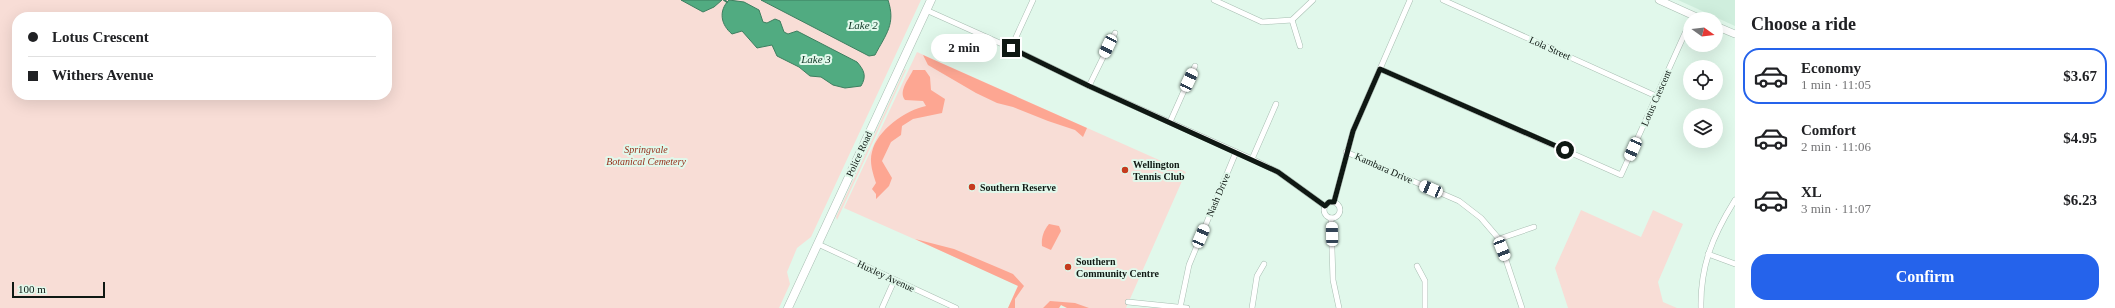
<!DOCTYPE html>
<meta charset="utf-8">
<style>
:root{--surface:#fff;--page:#f6f6f6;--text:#202124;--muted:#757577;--line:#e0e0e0;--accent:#2563eb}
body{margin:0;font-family:"Times New Roman",serif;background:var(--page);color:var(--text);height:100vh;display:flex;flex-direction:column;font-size:15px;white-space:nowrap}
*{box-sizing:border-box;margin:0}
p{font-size:13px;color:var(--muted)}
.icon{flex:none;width:22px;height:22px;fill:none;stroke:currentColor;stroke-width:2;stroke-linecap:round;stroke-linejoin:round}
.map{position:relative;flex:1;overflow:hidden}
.panel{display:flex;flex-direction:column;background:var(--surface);width:380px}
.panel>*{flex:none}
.banner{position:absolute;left:12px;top:12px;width:380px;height:88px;border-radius:16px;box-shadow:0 4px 16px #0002;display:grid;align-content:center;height:88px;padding:0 16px;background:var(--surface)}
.needle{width:26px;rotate:105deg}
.controls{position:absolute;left:1683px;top:12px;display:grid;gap:8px}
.controls a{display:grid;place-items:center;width:40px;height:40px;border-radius:50%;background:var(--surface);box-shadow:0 4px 16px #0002;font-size:20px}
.scale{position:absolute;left:12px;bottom:10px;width:93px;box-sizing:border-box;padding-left:4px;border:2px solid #0f1813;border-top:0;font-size:11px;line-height:14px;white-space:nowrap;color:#0f1813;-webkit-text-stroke:3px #e1f8eb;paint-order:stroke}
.end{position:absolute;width:18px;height:18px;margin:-9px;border:5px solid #0f1813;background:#fff;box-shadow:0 0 0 2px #fff}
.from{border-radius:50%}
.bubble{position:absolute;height:28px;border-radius:14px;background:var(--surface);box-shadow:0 4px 16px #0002;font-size:13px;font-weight:800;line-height:28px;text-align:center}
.car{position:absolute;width:12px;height:24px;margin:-12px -6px;border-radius:5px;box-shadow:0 0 3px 1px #0007;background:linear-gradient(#fff 24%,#345 0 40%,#fff 0 76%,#345 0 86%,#fff 0)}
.banner b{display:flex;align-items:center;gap:14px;height:38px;font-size:15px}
.banner b+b{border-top:1px solid var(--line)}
.banner i{width:10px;height:10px;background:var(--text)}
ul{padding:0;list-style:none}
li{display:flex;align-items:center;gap:12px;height:56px;margin:0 8px 6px;padding:0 8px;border:2px solid transparent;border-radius:16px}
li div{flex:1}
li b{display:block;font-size:15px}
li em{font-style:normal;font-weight:800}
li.on{border-color:var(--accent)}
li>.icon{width:36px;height:36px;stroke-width:1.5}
h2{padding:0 16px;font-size:18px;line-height:48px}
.primary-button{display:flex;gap:8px;margin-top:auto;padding:8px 16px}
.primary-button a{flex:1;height:46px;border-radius:16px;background:var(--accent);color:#fff;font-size:16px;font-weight:800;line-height:46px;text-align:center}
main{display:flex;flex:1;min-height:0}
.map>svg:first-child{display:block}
</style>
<main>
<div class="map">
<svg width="1735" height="308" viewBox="0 0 1735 308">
<rect width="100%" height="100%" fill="#e1f8eb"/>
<polygon fill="#cfeedd" points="1678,0 1735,0 1735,26"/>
<g fill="#f8ddd6" fill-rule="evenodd">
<path d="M0,0H921L811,237L797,248L787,272L790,284L779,308H0ZM17,17H387V95H17Z"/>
<polygon points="917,52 1186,172 1126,308 1067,308 1061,305 1059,308 1008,308 1018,285 844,208"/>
<polygon points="905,69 906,70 837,220 836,217"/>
<polygon points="1581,210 1641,237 1653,210 1683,224 1658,282 1663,302 1677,308 1568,308 1555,268"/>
</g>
<g fill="#fda692">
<polygon points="923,55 1087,128 1083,137 1075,130 1048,121 1013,107 997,103 976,93 928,65"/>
<path d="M913,70H925L930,77L931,90L945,99L942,113L913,119L902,126L901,135L891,142L882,161L892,178L889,186L876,199V194L872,189L876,183C873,174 869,162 872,152C877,130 906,110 926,106L923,101L905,100C898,91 909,79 913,70Z"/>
<path d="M1049,224L1059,226L1061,231L1051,250L1042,246C1041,237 1044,230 1049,224Z"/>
<polygon points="915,239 954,249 999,268 1013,274 1024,286 1015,299 1015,308 1008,308 1018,286"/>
<polygon points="1050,301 1075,303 1089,308 1067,308 1061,305 1059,308 1043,308"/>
</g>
<g fill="#51ab81" stroke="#3d7f60">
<polygon points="681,0 722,0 714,7 703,12"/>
<path d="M729,0L744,2L759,10L763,22L767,23L775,19L780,21L784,32L788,34L797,31L857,62C864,70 867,76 861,86L845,88L833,85L821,77L810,76L799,67L777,56L772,45L757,48L742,31L732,34C721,25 718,11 729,0Z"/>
<path d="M761,0H888C896,24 886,34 875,55L869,56Z"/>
</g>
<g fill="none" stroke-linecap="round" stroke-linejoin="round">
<polyline stroke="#3d7f60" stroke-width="2" points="724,0 727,2"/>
<g stroke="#a7bdb1" stroke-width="6">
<g id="street">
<polyline points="1214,0 1262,22 1292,20 1313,0"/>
<polyline points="1443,0 1656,96"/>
<polyline points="926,10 1011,48 1089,86 1252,159 1278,172 1325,206"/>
<polyline points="1292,20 1300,46"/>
<polyline points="1011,48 1033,0"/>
<polyline points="1380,69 1621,175 1690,22"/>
<polyline points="1089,86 1115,33"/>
<polyline points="1170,122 1195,66"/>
<polyline points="1346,152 1459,201 1481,218 1499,239 1522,308"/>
<polyline points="1252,159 1276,104"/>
<circle cx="1332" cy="210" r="8"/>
<polyline points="1334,202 1353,131 1410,0"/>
<polyline points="1331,218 1333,280 1339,308"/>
<polyline points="1499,239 1534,227"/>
<polyline points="818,244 956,308"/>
<polyline points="1708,254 1735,264"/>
<polyline points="1417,266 1425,281 1425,308"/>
<polyline points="1128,302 1187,308"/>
<polyline points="882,308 894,281"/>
<polyline points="1180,308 1189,265 1236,152"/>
<polyline points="1252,308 1257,276 1264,264"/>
<path d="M1701,308C1700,266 1713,235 1735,200"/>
</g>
</g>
<g stroke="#a7bdb1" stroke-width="8">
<g id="secondary">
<polyline points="1659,0 1701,19"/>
<polyline points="1716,26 1735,34"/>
</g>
</g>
<g stroke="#a7bdb1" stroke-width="9">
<polyline id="primary" points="788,308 931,0"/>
</g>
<use href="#street" stroke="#fff" stroke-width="5"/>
<use href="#secondary" stroke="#fff" stroke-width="7"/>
<use href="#primary" stroke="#fff" stroke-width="8"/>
</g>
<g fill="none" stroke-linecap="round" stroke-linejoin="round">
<polyline stroke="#0f1813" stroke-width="5" points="1011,48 1089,86 1278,172 1325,206 1329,202 1334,202 1353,131 1380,69 1565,150"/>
</g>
<g fill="#c53b1e" stroke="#e1f8eb" stroke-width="1.5">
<circle cx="1125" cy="170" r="4"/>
<circle cx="972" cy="187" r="4"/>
<circle cx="1068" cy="267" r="4"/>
</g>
<g text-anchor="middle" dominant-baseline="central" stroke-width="4" stroke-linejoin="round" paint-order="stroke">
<g font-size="10" fill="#0f1813" stroke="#e1f8eb">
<text transform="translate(1550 48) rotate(24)">Lola Street</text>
<text transform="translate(1656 98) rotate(-66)">Lotus Crescent</text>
<text transform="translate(859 154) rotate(-65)">Police Road</text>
<text transform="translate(1384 168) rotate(24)">Kambara Drive</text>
<text transform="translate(1218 195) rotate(-67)">Nash Drive</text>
<text transform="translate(886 276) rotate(25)">Huxley Avenue</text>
</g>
<g font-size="10" font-style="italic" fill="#95311c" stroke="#e1f8eb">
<text x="646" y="149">Springvale<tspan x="646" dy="12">Botanical Cemetery</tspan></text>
</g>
<g font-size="10" font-weight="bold" fill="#0f1813" stroke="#e1f8eb" text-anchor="start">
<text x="1133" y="164">Wellington<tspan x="1133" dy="12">Tennis Club</tspan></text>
<text x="980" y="187">Southern Reserve</text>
<text x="1076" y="261">Southern<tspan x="1076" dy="12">Community Centre</tspan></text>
</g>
<g font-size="11" font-style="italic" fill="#0d3624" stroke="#e1f8eb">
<text x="863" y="25">Lake 2</text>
<text x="816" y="59">Lake 3</text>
</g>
</g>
</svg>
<div class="controls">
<a><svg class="needle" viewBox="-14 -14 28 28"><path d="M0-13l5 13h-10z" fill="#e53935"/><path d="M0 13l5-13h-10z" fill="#757577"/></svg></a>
<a><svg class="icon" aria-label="locate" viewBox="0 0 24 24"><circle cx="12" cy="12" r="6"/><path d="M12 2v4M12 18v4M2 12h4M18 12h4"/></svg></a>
<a><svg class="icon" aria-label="layers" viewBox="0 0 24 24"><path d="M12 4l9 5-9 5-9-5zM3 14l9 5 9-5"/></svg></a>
</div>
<div class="scale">100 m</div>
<i class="end from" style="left:1565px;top:150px"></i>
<i class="end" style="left:1011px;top:48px"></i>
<div class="bubble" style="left:931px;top:34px;width:66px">2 min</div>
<i class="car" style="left:1108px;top:46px;rotate:206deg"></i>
<i class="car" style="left:1189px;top:80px;rotate:25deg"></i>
<i class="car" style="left:1633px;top:149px;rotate:204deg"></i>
<i class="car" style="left:1431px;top:189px;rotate:293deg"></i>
<i class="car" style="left:1332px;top:234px;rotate:359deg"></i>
<i class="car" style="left:1201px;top:236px;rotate:23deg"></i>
<i class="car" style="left:1502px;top:249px;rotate:159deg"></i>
<div class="banner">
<b><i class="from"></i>Lotus Crescent</b>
<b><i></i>Withers Avenue</b>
</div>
</div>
<section class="panel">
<h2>Choose a ride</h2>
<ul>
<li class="on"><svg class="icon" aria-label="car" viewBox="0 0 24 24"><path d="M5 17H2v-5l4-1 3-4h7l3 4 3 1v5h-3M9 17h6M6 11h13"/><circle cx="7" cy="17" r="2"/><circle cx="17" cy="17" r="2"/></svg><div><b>Economy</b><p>1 min · 11:05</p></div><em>$3.67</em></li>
<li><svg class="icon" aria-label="car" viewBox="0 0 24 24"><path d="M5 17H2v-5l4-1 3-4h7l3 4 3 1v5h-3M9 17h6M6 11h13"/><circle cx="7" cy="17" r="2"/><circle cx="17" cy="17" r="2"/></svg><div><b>Comfort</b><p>2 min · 11:06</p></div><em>$4.95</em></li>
<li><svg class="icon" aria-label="car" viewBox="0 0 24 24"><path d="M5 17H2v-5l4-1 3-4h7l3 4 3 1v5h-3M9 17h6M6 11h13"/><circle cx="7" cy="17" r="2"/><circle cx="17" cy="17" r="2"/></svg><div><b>XL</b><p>3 min · 11:07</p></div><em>$6.23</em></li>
</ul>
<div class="primary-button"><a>Confirm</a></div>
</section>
</main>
